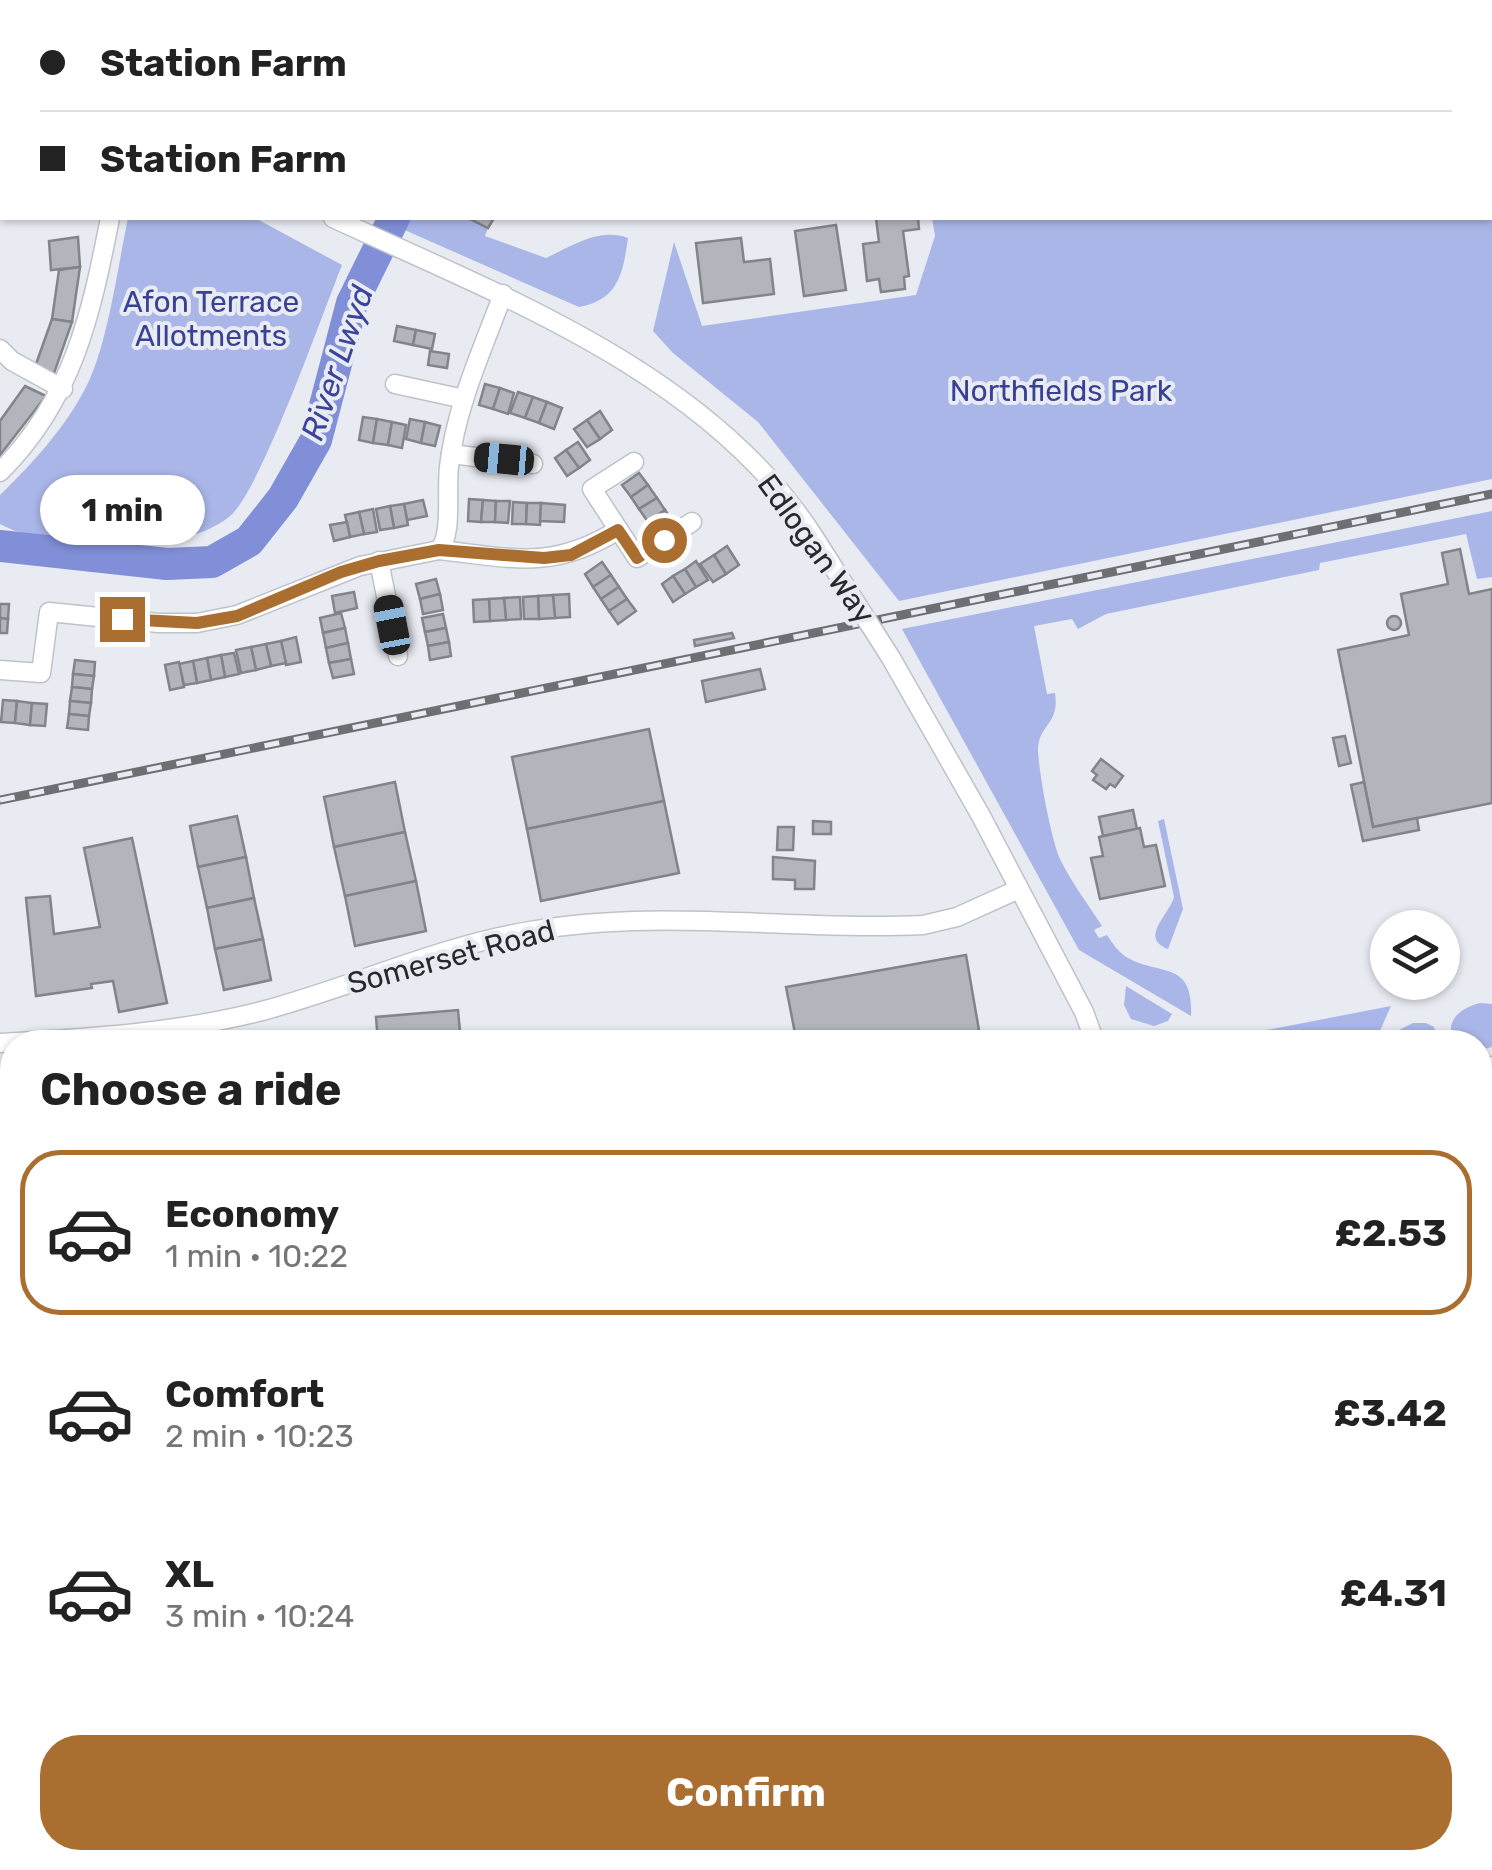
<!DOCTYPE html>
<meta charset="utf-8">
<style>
:root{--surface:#fff;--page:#f6f6f6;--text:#222;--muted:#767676;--line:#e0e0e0;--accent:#aa6f30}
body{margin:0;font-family:Rubik,sans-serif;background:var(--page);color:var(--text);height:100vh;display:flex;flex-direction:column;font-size:38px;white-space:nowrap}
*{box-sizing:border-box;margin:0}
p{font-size:32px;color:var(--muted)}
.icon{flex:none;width:55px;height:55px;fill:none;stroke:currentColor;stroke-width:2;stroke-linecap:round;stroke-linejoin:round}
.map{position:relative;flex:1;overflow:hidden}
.panel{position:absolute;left:0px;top:1030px;width:1492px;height:840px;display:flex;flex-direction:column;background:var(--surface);border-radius:40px 40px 0 0;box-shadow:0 2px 8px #0004}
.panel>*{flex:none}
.hud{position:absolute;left:0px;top:0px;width:1492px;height:220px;box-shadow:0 2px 8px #0004;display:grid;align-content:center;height:220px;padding:0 40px;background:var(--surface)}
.buttons{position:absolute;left:1370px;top:910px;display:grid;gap:20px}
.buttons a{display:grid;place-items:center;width:90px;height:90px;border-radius:50%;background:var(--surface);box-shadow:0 2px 8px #0004;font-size:50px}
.end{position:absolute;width:45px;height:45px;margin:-22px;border:12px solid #aa6f30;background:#fff;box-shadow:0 0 0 5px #fff}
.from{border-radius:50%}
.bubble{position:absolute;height:70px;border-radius:35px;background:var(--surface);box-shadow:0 2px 8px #0004;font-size:32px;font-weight:700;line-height:70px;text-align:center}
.car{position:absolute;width:30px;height:60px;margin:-30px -15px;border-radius:12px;box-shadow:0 0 8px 2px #0007;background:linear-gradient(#222 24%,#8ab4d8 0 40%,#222 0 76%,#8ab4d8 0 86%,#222 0)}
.hud b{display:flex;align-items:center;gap:35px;height:95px;font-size:38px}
.hud b+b{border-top:2px solid var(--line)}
.hud i{width:25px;height:25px;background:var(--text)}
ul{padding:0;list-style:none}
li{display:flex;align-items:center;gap:30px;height:165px;margin:0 20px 15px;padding:0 20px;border:5px solid transparent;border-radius:40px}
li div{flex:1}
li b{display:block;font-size:38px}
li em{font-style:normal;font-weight:700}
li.on{border-color:var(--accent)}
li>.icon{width:90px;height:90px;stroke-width:1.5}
h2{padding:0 40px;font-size:45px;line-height:120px}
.button{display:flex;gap:20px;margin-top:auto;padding:20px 40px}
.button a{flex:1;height:115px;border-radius:40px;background:var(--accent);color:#fff;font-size:40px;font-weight:700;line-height:115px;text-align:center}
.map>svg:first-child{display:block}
</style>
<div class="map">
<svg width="1492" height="1870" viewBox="0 0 1492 1870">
<rect width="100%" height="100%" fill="#e9ebf3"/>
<g fill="#aab6e8">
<polygon points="593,0 1361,0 593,2"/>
<polygon points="1417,0 1492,0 1492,479 899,601 758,422 673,353 653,331 674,242 702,326 916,295 935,236 932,218 1490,218 1490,2 1416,2"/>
<path d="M128,218H255L342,265C323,312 260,493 229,517C196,542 153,544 112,543C75,543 34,542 0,524V495C33,463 66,427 87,385C108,343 118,265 128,218Z"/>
<path d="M406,218H468L488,228L485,236L546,258C572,246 599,227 628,238C623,274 618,300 579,307L400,228Z"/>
<path d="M1492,511V577L1477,579L1466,534L1320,563L1319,570L1106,614L1078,629L1072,619L1034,626L1047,694L1055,693C1060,726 1038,723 1038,751C1039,773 1051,839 1060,859C1071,882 1088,904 1102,926L1094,930L1099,938L1107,935C1113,944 1119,953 1128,958C1160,976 1194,960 1191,1016L1079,950L902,629Z"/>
<path d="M1164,819L1183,909L1168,949C1139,938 1169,915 1174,897L1158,821Z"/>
<polygon points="1126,986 1172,1014 1168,1021 1154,1026 1131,1019 1124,1005"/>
<path d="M1480,1003L1492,1004V1047L1480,1050V1042H1454C1444,1021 1460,1008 1480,1003Z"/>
<polygon points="1391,1006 1375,1042 1253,1042 1241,1035"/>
<polygon points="1413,1023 1426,1023 1434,1027 1438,1042 1387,1042 1399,1030"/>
<polygon points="12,1800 12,1858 162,1858 159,1870 2,1870 4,1852 0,1852 2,1838 8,1829"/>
</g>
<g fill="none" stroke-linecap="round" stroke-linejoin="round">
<g stroke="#808fd7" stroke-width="32">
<polyline points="1389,2 1391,0"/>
<polyline points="0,546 167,564 212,562 249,541 283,498 316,440 352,303 394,218"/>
</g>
</g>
<g fill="#b3b5bd" stroke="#82848b" stroke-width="2.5">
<polygon points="468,218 494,218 488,228"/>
<polygon points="876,218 918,218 919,229 903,231 909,276 904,277 905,289 881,292 879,279 867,281 863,244 879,242"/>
<polygon points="836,225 846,290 804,296 795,231"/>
<polygon points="78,237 80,267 51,270 49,241"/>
<polygon points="741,238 744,262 770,259 774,294 703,303 696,243"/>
<polygon points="80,267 72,322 52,319 59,270"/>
<polygon points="52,319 72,322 53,376 35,367"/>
<polygon points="397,326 416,330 413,345 394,341"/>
<polygon points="416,330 435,334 432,349 413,345"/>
<polygon points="430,351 449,354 447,368 428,365"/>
<polygon points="485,384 500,388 493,409 479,405"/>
<polygon points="25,386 46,396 0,455 0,421"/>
<polygon points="500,388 514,393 508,414 493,409"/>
<polygon points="518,392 533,397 525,418 510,413"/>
<polygon points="533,397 547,402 539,423 525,418"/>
<polygon points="547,402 562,408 554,429 539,423"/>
<polygon points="600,411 612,430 600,439 587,420"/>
<polygon points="363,417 377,419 373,443 359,440"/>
<polygon points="377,419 392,422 388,445 373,443"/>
<polygon points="410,419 425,422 421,443 406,439"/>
<polygon points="587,420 600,439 587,447 574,429"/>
<polygon points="392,422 406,425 402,448 388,445"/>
<polygon points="425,422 440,426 435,446 421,443"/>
<polygon points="578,442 590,460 579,468 566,450"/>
<polygon points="566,450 579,468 567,476 555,458"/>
<polygon points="639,473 648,485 631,497 622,485"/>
<polygon points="648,485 657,498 639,509 631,497"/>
<polygon points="657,498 665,510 648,522 639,509"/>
<polygon points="469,499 483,500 481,522 468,521"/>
<polygon points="423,500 427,516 407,520 404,504"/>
<polygon points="483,500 496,501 495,522 481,522"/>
<polygon points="496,501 510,501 508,523 495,522"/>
<polygon points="513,502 527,503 526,524 512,524"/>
<polygon points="527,503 541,503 540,525 526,524"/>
<polygon points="541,503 565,505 564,522 540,521"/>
<polygon points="404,504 408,525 394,528 390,506"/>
<polygon points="390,506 394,528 380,530 376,509"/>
<polygon points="373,509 377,532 364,534 359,512"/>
<polygon points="665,510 673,522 656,534 648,522"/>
<polygon points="359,512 364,534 350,537 345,515"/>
<polygon points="347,522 350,537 334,541 330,525"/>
<polygon points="727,546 739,565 726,574 714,555"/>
<polygon points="1460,549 1469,594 1492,589 1492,803 1373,827 1338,650 1409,635 1401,594 1448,584 1442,553"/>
<polygon points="714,555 726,574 713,582 700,564"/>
<polygon points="696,561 708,580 696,587 685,569"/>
<polygon points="602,562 611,575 593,587 585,574"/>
<polygon points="685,569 696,587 685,594 673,576"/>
<polygon points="611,575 619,587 601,599 593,587"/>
<polygon points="673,576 685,594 673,602 662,584"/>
<polygon points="436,579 440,594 420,599 416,584"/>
<polygon points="619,587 627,599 609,611 601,599"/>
<polygon points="354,592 357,608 335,613 332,596"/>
<polygon points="440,594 443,610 423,614 420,599"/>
<polygon points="569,594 570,617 555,618 553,595"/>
<polygon points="553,595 555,618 539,619 538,596"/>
<polygon points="538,596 539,619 524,619 523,597"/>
<polygon points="520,597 521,619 506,620 504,598"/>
<polygon points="504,598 506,620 490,621 489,599"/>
<polygon points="489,599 490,621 474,622 473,600"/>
<polygon points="627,599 636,611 618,624 609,611"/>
<polygon points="0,604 9,604 8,619 0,618"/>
<polygon points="341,613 345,628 323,633 320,618"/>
<polygon points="443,614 446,628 425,632 422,618"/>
<circle cx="1394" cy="623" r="7"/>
<polygon points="0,618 8,619 7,633 0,633"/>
<polygon points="345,628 348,643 326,648 323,633"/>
<polygon points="446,628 449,642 428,646 425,632"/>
<polygon points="732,633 734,638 695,646 694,640"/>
<polygon points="296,637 301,662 286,665 281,641"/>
<polygon points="281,641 286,663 271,666 266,644"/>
<polygon points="449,642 451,656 430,660 428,646"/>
<polygon points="348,643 351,659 329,663 326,648"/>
<polygon points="266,644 271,666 256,670 251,647"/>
<polygon points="251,647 256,670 241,673 236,650"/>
<polygon points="234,653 239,674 225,677 221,655"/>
<polygon points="221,655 225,677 211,680 207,658"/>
<polygon points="207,658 211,680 197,683 193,661"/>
<polygon points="351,659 354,674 333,678 329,663"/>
<polygon points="75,660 95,662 94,676 73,674"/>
<polygon points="193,661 197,683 184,685 179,664"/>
<polygon points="179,662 184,687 170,690 165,665"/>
<polygon points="760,669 765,689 706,702 702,681"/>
<polygon points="73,674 94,676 92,689 72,687"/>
<polygon points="72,687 92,689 91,703 70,701"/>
<polygon points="3,700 17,701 15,723 1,722"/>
<polygon points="17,701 32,703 30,725 15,723"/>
<polygon points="70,701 91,703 89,716 69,714"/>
<polygon points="32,703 47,704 45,726 30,725"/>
<polygon points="69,714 89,716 88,730 67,728"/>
<polygon points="649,729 664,801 527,829 512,757"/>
<polygon points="1345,736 1351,763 1339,766 1333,738"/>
<polygon points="1101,759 1123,776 1115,787 1110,784 1106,789 1093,780 1097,775 1092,771"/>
<polygon points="395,782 405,832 334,847 324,797"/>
<polygon points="1364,782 1373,827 1417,818 1419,830 1363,841 1351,785"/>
<polygon points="664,801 679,873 541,901 527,829"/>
<polygon points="1133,810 1137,829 1103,836 1099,817"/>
<polygon points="237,816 246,857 198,867 190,826"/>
<polygon points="813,821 831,822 831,834 813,834"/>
<polygon points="778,827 794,827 793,850 777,850"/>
<polygon points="1140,828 1144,847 1156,845 1165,886 1100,899 1091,858 1103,856 1099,837"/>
<polygon points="405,832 416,881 345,896 334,847"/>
<polygon points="132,838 167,1003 119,1012 113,981 91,984 92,988 36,996 26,898 50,896 54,934 100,927 84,848"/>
<polygon points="246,857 254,898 207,908 198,867"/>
<polygon points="773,857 815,861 814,889 795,889 795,880 773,879"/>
<polygon points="416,881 426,931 355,946 345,896"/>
<polygon points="254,898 263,939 215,949 207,908"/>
<polygon points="263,939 271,980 224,990 215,949"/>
<polygon points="966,955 981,1042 772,1042 771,1038 795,1033 786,987"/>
<polygon points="458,1010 461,1042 378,1042 376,1017"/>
<polygon points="1492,1095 1492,1151 1480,1153 1480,1098"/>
<polygon points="1492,1151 1492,1169 1480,1171 1480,1153"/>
<polygon points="1492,1169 1492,1190 1480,1192 1480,1171"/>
<polygon points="1492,1190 1492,1218 1480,1220 1480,1192"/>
<polygon points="1492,1218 1492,1246 1483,1248 1480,1220"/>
<polygon points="1480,1232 1492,1294 1492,1299 1480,1301"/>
<polygon points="1492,1246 1492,1294 1483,1248"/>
<polygon points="11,1271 12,1272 12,1294 2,1289"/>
<polygon points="0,1299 12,1305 10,1320 0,1314"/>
<polygon points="0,1314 10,1320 2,1336 0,1335"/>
<polygon points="1480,1431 1482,1439 1492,1437 1492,1456 1480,1458"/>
<polygon points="1492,1520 1492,1543 1485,1544 1481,1522"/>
<rect x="0" y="1528" width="12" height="20"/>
<polygon points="1492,1564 1492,1603 1481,1605 1491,1657 1480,1659 1480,1567"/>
<rect x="0" y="1606" width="12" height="20"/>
<polygon points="0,1776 12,1776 12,1786 1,1786 1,1833"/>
<polygon points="1492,1829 1492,1870 1427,1870 1425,1858 1480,1858 1480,1832"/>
<polygon points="232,1858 252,1858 253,1870 233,1870"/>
<rect x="525" y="1858" width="19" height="12"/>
<rect x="665" y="1858" width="13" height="7"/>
<polygon points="977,1858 977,1865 964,1866 964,1859"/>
<polygon points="1021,1858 1037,1858 1038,1870 1022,1870"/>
<polygon points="1037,1858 1053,1858 1054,1870 1038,1870"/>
<polygon points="1053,1858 1070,1858 1071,1869 1054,1870"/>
<polygon points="1070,1858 1086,1858 1087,1867 1071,1869"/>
<polygon points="1086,1858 1102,1858 1103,1866 1087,1867"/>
<polygon points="1102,1858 1118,1858 1119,1865 1103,1866"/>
<polygon points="455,1861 475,1862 475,1870 455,1870"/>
<polygon points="928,1861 928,1868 914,1869 914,1862"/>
<polygon points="1017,1861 1018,1870 999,1870 998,1863"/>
<polygon points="998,1863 999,1870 980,1870 979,1865"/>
</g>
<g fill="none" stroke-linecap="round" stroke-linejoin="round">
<g stroke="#c0c2c9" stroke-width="21">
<g id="minor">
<polyline points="182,2 183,0"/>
<polyline points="0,71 2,72"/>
<polyline points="0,190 2,192"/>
<path d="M333,218C501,296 709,373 814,537"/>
<polyline points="0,349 12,361 63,389"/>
<polyline points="395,384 464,399"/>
<polyline points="451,454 533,464"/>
<polyline points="634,462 592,489 637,558 692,522"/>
<path d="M0,472C73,399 91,315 110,218"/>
<path d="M439,550C512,558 552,571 618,530"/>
<polyline points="379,561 398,656"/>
<polyline points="891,658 981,816 1084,1012 1095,1042"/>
<path d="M0,670L41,673L49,612L158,623H197L237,615L360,566L439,550C453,536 446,489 449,467C456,406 482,351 503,294"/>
<path d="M0,1043C88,1038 176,1033 262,1011C352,987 439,946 530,931C660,908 792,931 923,925L957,917L1019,889"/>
<polyline points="1480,1069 1492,1066"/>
<polyline points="0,1183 12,1185"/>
<polyline points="1480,1322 1492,1320"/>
<polyline points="1480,1554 1492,1552"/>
<polyline points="0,1575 12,1575"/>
<polyline points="280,1858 280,1870"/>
<polyline points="486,1858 486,1870"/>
<polyline points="697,1858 697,1870"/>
<polyline points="946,1858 947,1870"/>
<polyline points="1154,1858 1156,1870"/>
<polyline points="1359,1858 1360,1870"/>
<polyline points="1220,1870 1330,1862"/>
</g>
</g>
<use href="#minor" stroke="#fff" stroke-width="18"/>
<g stroke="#6d6f73" stroke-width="9">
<polyline id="rail" points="0,800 1492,494"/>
</g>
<use href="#rail" stroke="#e9ebf3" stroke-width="5" stroke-dasharray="15" stroke-linecap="butt"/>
<g stroke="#c0c2c9" stroke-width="21" stroke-linecap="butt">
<polyline id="minor-bridge" points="814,537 891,658"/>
</g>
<use href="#minor-bridge" stroke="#fff" stroke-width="18"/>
</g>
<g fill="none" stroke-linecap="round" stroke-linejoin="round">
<polyline stroke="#aa6f30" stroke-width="12" points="122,619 197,623 237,616 341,572 379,561 439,550 544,558 571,555 618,530 637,558 664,540"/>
</g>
<g text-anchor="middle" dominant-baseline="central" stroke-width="8" stroke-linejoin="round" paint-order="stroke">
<g font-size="30" fill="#384196" stroke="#e9ebf3">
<text x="211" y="302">Afon Terrace<tspan x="211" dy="34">Allotments</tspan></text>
<text x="1061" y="391">Northfields Park</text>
</g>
<g font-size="30" fill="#28292c" stroke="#e9ebf3">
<text transform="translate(816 549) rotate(54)">Edlogan Way</text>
<text transform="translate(451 957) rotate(-15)">Somerset Road</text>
</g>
<g font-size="32" font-style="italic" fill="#3b449a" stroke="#e9ebf3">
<text transform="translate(337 363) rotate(-71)">River Lwyd</text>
</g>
</g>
</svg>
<div class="buttons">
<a><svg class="icon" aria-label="layers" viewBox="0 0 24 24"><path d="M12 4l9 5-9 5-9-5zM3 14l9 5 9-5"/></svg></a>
</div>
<i class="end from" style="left:664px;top:540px"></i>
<i class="end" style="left:122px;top:619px"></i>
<div class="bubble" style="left:40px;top:475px;width:165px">1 min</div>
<i class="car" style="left:504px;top:459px;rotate:275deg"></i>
<i class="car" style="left:392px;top:625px;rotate:349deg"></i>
<div class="hud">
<b><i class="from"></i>Station Farm</b>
<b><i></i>Station Farm</b>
</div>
<section class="panel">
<h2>Choose a ride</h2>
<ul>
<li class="on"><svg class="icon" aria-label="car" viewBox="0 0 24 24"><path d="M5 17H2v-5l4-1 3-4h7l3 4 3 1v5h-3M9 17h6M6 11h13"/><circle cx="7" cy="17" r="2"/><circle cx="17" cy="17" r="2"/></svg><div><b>Economy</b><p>1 min · 10:22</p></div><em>£2.53</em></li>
<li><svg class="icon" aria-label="car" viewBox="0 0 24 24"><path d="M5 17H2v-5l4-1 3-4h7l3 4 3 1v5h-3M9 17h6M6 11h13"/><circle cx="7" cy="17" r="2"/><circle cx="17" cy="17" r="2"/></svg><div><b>Comfort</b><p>2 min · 10:23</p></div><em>£3.42</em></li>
<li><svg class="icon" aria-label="car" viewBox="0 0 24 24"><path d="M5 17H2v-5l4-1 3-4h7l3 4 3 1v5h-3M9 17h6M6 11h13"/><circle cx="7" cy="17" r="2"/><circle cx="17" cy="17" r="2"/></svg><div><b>XL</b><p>3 min · 10:24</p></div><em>£4.31</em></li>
</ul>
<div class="button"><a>Confirm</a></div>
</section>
</div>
